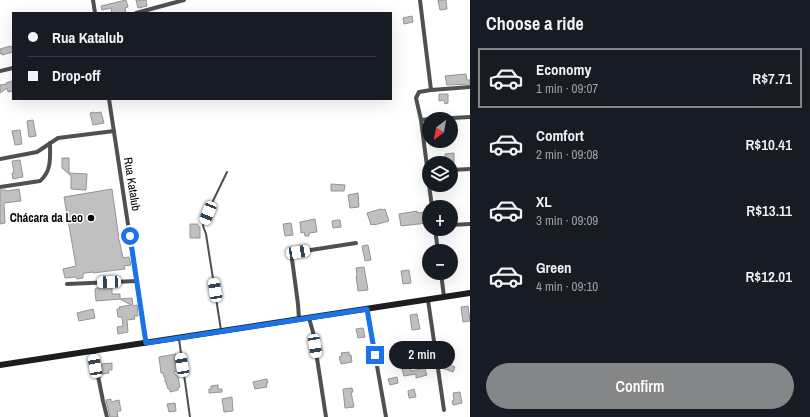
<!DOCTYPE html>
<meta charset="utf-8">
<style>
:root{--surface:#171b24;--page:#20242c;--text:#f1f3f6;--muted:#9ea1a6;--line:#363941;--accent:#858687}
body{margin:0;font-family:"Archivo Narrow",sans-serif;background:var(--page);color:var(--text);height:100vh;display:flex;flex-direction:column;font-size:15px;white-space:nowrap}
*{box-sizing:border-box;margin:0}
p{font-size:13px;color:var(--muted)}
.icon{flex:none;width:22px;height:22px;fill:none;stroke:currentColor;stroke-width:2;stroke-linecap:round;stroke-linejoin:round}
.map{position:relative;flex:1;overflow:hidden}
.details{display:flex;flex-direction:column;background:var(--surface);width:340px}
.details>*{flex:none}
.top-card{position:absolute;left:12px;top:12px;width:380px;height:88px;border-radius:0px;box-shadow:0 4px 16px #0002;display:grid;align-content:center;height:88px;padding:0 16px;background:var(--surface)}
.needle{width:26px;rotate:211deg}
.controls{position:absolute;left:422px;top:112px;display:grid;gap:8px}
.controls a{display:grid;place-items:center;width:36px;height:36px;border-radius:50%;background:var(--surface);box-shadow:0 4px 16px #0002;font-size:20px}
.end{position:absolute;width:18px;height:18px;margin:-9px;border:5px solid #1a73e8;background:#fff;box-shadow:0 0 0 2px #fff}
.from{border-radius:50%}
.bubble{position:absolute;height:28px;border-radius:14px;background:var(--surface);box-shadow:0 4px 16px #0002;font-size:13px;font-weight:600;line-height:28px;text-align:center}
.car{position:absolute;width:12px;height:24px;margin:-12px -6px;border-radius:5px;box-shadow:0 0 3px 1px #0007;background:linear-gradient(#fff 24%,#345 0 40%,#fff 0 76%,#345 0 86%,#fff 0)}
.top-card b{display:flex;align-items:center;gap:14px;height:38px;font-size:15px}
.top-card b+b{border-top:1px solid var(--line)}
.top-card i{width:10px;height:10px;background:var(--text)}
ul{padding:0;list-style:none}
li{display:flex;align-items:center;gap:12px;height:60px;margin:0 8px 6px;padding:0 8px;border:2px solid transparent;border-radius:0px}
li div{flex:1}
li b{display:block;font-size:15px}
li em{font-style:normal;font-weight:600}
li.current{border-color:var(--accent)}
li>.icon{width:36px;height:36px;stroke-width:1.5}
h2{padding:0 16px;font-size:18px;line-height:48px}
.primary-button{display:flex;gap:8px;margin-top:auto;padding:8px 16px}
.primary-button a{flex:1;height:46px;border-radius:24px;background:var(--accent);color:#fff;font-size:16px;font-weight:600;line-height:46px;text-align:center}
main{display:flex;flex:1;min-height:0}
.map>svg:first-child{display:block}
</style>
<main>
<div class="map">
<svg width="470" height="417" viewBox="0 0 470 417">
<rect width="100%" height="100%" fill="#fff"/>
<g fill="#c0c0c0" stroke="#949494">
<polygon points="126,0 128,7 125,8 126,13 112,13 111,8 102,10 101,6"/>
<polygon points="136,0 146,0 147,6 138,8"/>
<polygon points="438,0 446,0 447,9 440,10"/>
<polygon points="412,16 413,22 404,24 403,18"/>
<polygon points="11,46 13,52 2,55 2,53 0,54 0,49"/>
<polygon points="466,74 467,80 470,80 470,84 447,85 445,76"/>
<polygon points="12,81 13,83 13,91 8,92 7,88 0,93 0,85 7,84 6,83"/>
<polygon points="439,94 448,94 448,103 445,104 444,100 439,101"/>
<polygon points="94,112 94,113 101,112 104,123 93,125 90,113"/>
<polygon points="33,120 36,136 29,137 27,121"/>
<polygon points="20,130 22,144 15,145 12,131"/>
<polygon points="454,153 454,163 446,163 445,154"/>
<polygon points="62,158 69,158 69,173 87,174 86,190 71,189 71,176 62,168"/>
<polygon points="20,160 23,177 13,179 12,173 14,173 12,161"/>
<polygon points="331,184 345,185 344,191 331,191"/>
<polygon points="19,189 21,201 4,203 5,223 0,224 0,190 6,190 7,191"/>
<polygon points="112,189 119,239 123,258 129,257 131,265 124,266 125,269 93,273 93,272 85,273 83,274 83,278 77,279 76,277 65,278 63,269 76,266 64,197"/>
<polygon points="358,193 359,207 350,208 348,195"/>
<polygon points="381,209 383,210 385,209 389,221 374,225 374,224 371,225 367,213"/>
<polygon points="417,211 417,213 425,212 427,223 401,226 399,214"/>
<polygon points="315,219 317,232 309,233 309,236 305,236 304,232 301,233 300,222"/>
<polygon points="337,220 340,220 341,227 333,228 332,221"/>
<polygon points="291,223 293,235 285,236 283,224"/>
<polygon points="190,224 198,224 198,226 200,227 200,238 190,238"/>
<polygon points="368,245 371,260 365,261 362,246"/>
<polygon points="364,267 368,290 358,291 356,276 357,275 356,268"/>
<polygon points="409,270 411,283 403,284 401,271"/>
<polygon points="105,286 112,286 112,294 120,294 120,299 132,298 133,306 137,305 138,316 134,316 135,319 127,320 128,332 118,334 117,327 123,326 122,317 118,317 117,309 120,309 119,307 131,305 120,299 96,301 95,290 96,288 105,288"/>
<polygon points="468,306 470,321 463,322 461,307"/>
<polygon points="93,309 95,318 79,321 77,313"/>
<polygon points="417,314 420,329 412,330 410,315"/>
<polygon points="363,328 365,337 358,338 356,329"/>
<polygon points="426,349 427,357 420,358 419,350"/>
<polygon points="349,352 349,355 351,355 352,362 341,364 339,357 342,356 341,353"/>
<polygon points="409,353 411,371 421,369 421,368 424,367 427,375 416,378 416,374 404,376 402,369 404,369 401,354"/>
<polygon points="176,354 178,371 173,372 178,377 180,387 178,388 178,390 170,392 170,389 168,389 166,382 165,382 165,377 164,377 163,373 161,373 159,357"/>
<polygon points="445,362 455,367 453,372 442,368"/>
<polygon points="112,363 112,370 108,370 109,373 102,374 101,364"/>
<polygon points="397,377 398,383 390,385 388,379"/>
<polygon points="267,379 268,383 266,383 267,387 255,389 253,382"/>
<polygon points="218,385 218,389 222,389 222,392 209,393 209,389 211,389 211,386"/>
<polygon points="352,388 353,392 351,392 354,407 345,408 343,389"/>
<polygon points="414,389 416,397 409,398 408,391"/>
<polygon points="460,392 462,403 453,405 452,401 454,400 453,393"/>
<polygon points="232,397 233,411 224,412 222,399"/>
<polygon points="111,399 111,402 119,400 121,411 117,411 118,417 110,417 106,400"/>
<polygon points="175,403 176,411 169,412 167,404"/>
</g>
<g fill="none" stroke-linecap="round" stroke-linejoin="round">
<g stroke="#505050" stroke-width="2">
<polyline points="221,330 206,234 203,226 204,222 212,203 227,172"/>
<polyline points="179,339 190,417"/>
</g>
<g stroke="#505050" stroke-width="4">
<polyline points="93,0 95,13"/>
<polyline points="420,0 431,90"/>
<polyline points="136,13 184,0"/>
<polyline points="0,71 13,68"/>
<polyline points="109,99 146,343"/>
<polyline points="434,119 470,117"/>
<polyline points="421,120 429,119"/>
<polyline points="0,159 37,152 58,138 114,131"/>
<polyline points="451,170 470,169"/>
<polyline points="429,182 421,120 416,98 419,92 431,90 470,87"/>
<polyline points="429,185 432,207"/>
<path d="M0,187L40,181C52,171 50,157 50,143"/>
<polyline points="451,225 470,224"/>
<polyline points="435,229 438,251"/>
<polyline points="441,273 444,297"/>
<polyline points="67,284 137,281"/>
<polyline points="428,300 444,410"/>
<polyline points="367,309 386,417"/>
<polyline points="309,318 313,332 326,417"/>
<path d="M299,319L298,304L292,259C292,254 294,254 298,252L356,243"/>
<polyline points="93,351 103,401 107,417"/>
</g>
<polyline stroke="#1d1d1d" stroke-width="6" points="0,365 470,293"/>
</g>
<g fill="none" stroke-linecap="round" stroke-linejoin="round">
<polyline stroke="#1a73e8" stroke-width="5" points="130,236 146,343 367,309 375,355"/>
</g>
<circle fill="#000" stroke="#fff" stroke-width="1.5" cx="91" cy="218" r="4"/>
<g text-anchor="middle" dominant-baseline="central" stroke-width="3" stroke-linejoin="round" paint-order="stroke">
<g font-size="12" fill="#000" stroke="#fff">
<text transform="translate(132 184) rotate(81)">Rua Katalub</text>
</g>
<g font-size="12" font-weight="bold" fill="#000" stroke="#fff" text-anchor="end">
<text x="83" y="218">Chácara da Leo</text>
</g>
</g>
</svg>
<div class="controls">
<a><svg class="needle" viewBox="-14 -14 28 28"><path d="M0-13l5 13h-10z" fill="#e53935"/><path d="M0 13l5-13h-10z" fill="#9ea1a6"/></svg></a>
<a><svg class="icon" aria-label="layers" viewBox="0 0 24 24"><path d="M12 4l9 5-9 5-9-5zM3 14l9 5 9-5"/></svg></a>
<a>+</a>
<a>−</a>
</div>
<i class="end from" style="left:130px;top:236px"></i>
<i class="end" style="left:375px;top:355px"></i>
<div class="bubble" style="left:389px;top:341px;width:66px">2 min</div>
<i class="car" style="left:208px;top:213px;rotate:202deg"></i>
<i class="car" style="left:298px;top:252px;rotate:81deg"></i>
<i class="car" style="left:109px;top:282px;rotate:268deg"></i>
<i class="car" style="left:215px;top:290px;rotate:351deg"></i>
<i class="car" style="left:315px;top:346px;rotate:171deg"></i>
<i class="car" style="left:182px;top:365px;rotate:351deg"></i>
<i class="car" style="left:95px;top:366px;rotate:350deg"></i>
<div class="top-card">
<b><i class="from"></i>Rua Katalub</b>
<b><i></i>Drop-off</b>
</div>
</div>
<section class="details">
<h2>Choose a ride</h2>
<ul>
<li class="current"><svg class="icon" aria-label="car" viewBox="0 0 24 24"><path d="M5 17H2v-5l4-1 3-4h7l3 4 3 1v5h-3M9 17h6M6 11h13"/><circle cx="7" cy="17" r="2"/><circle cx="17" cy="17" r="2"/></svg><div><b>Economy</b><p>1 min · 09:07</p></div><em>R$7.71</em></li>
<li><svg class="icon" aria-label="car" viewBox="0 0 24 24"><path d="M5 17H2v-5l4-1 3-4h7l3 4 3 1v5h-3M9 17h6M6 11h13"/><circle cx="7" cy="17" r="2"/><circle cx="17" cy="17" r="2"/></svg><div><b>Comfort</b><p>2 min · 09:08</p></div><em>R$10.41</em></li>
<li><svg class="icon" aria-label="car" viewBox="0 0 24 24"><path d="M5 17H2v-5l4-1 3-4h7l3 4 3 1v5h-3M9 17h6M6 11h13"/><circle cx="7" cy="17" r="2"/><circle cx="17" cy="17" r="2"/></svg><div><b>XL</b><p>3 min · 09:09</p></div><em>R$13.11</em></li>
<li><svg class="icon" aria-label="car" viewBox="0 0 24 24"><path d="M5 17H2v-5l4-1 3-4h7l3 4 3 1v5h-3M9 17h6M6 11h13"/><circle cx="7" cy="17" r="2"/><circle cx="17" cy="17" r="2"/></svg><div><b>Green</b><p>4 min · 09:10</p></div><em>R$12.01</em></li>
</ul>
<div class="primary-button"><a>Confirm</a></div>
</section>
</main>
